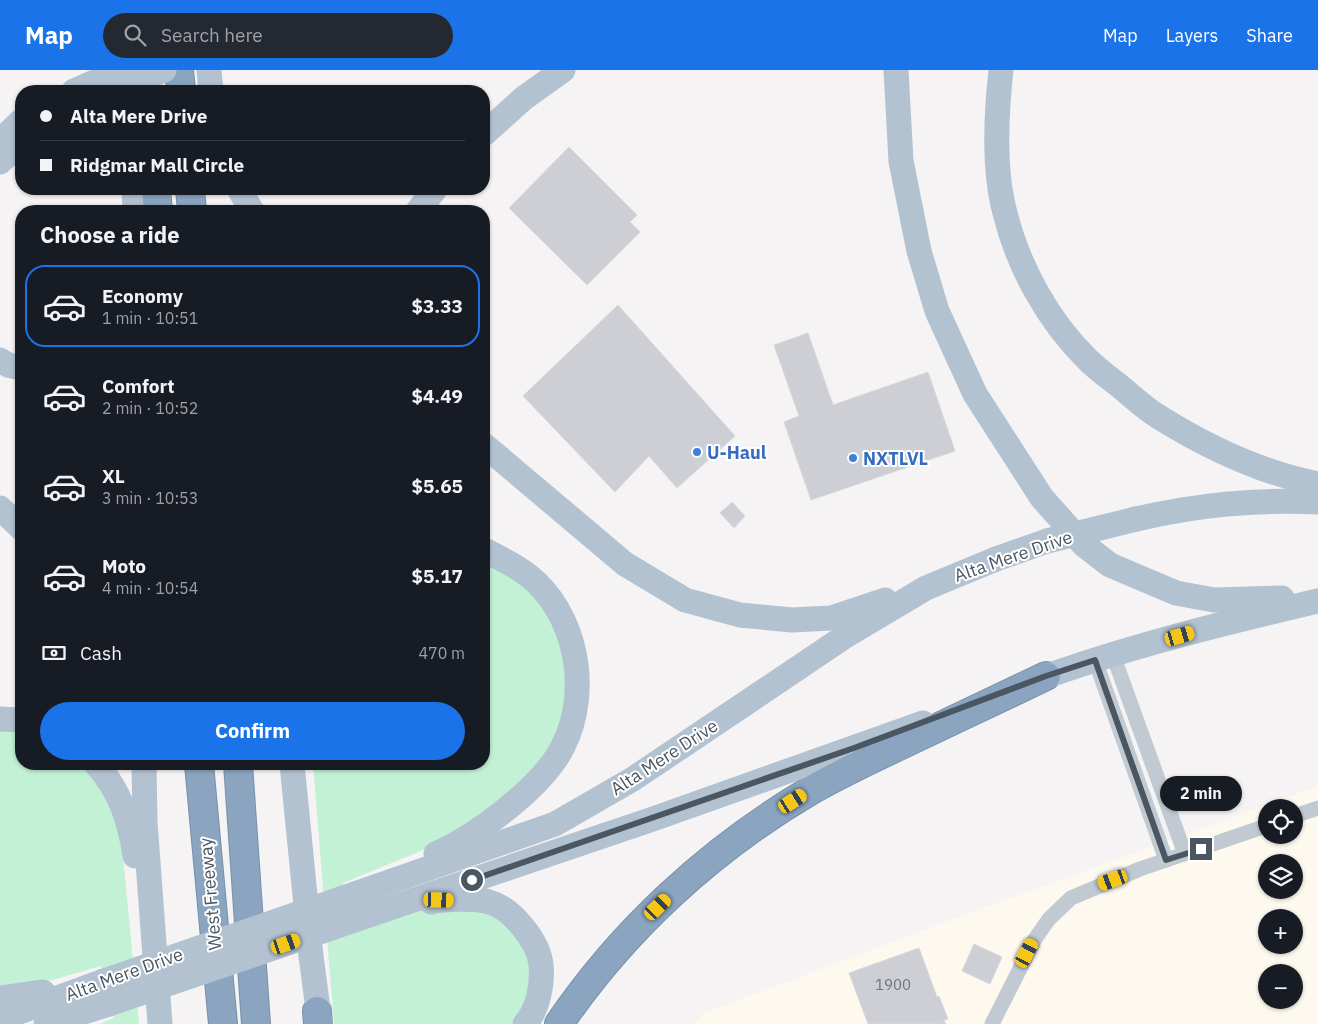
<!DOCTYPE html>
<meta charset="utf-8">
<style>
:root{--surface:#171b24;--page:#242831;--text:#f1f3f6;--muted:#9ea1a6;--line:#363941;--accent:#1a73e8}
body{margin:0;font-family:"IBM Plex Sans",sans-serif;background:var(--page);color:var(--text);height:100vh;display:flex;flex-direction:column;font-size:19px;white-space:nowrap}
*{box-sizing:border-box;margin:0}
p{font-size:16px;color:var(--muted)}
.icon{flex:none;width:28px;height:28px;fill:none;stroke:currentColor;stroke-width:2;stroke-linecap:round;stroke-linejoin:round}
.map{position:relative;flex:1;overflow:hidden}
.sheet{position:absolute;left:15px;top:135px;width:475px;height:565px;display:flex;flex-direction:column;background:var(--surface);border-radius:20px;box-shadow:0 1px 4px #0004}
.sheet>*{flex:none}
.banner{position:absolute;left:15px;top:15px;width:475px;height:110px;border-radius:20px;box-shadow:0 1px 4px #0004;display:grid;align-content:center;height:110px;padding:0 25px;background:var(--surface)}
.tools{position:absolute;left:1258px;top:729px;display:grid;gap:10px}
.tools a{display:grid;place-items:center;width:45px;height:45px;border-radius:50%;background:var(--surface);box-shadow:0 1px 4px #0004;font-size:25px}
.end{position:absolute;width:22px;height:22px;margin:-11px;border:6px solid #4a5661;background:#fff;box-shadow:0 0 0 2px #fff}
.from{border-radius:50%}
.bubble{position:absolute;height:35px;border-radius:18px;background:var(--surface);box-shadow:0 1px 4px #0004;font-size:16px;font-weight:700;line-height:35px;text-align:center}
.car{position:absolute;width:15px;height:30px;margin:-15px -8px;border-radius:6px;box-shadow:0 0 4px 1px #0007;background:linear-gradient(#f5c518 24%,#345 0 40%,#f5c518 0 76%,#345 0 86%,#f5c518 0)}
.banner b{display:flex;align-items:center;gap:18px;height:48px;font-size:19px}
.banner b+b{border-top:1px solid var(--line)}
.banner i{width:12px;height:12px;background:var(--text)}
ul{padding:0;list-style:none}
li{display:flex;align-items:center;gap:15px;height:82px;margin:0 10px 8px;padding:0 15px;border:2px solid transparent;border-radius:20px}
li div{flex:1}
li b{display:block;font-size:19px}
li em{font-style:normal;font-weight:700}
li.on{border-color:var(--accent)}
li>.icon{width:45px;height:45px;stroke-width:1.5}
h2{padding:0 25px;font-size:22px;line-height:60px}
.pay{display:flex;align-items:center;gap:12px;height:55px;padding:0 25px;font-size:19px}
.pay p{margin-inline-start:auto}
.primary-button{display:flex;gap:10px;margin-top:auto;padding:10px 25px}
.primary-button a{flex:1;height:58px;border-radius:30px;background:var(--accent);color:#fff;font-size:20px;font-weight:700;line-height:58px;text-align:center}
header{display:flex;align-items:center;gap:30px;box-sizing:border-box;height:70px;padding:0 25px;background:var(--accent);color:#fff}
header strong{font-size:24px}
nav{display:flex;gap:28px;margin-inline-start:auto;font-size:18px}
.search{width:350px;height:45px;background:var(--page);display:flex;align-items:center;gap:12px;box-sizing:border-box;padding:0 18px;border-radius:28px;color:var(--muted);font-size:19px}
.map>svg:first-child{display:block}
</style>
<header>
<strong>Map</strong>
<div class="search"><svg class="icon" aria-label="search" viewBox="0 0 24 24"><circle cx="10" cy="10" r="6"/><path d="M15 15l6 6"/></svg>Search here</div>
<nav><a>Map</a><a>Layers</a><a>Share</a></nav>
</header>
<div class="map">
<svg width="1318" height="954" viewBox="0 0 1318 954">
<rect width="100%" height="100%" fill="#f5f3f3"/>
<path fill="#fdf9ef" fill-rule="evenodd" d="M1318,716V954H695L704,943L967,844ZM1266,738H1294V765H1266ZM1266,792H1294V820H1266ZM1266,848H1294V875H1266ZM1266,902H1294V930H1266Z"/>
<g fill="#c3f1d5">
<polygon points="484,487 531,516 562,565 568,644 549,687 509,725 440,773 343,813 350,861 432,836 494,842 524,868 533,916 516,954 334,954 313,694 484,694"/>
<polygon points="0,656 21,660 21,694 85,694 109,728 121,765 139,954 100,954 114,948 101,896 20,919 0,919"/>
</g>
<g fill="#cdcfd5" stroke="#d7d9de">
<polygon points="569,77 637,145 630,152 640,162 587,215 509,138"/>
<polygon points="618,235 735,366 677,418 649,386 615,422 523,326"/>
<polygon points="808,263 833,335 928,302 955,381 811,430 784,352 799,346 774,275"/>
<polygon points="732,432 745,446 734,458 720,443"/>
<polygon points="974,874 1002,887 990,914 962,901"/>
<polygon points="919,878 937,927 939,926 948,949 944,950 946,954 868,954 849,903"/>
</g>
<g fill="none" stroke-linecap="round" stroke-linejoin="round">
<g stroke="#7690ad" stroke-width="30">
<g id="highway">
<polyline points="179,0 181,21"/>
<polyline points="156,119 158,141"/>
<polyline points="190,119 192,141"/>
<polyline points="199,694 223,954"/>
<polyline points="238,694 256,954"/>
<polyline points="317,941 318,954"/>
<path d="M559,954C623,860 710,780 808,722C839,704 871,689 903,674C951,651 998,629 1046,606"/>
</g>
</g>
<g stroke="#c1cad2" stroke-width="15">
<polyline points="1113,585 1185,784"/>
<polyline points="1095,590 1166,790"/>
<polyline points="1294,746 1318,738"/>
<polyline points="992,954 1035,869 1049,849 1071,828 1140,799 1266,756"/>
</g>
<g stroke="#b3c2d1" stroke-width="25">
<polyline points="209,0 211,21"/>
<polyline points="896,0 901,91 919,181 937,241 975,324 1042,428 1084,475 1110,495 1176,523 1214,530 1282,528"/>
<path d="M1001,0C996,45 993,99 1005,143C1018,196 1048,251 1088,290C1097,299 1107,306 1117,314C1131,325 1144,338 1159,347C1207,377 1262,403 1318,414"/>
<polyline points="74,21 122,0"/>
<polyline points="484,64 524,28 563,0"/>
<polyline points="0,71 21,51"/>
<polyline points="0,92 21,73"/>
<polyline points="134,119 135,141"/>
<polyline points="239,119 252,141"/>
<polyline points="418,141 435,119"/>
<polyline points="0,290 8,295 21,298"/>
<polyline points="484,375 625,494 685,530 740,545 792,550 831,548 885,530"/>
<polyline points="0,438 21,458"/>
<path d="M1136,449C1198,435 1254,429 1318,432"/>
<path d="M1028,613C1122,578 1220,554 1318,531"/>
<polyline points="0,649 21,650"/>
<path d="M96,694C120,720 130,752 135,786"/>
<polyline points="144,694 145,752 160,954"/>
<polyline points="292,694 311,886 320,954"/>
<path d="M436,784C476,766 533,723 557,687C591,634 581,555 536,512C521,498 502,489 484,480"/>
<polyline points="392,811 555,754 633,709 847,565 926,518 996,489"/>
<path d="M431,832C444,829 476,828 489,832C512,838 539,872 541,895C543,914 538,940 525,954"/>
<polyline points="384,840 653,749 923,653"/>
<polyline points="0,928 43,922"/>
<polyline points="0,949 104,911"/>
<polyline points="46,954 109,934"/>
</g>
<use href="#highway" stroke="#8ba5c1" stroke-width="28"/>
<g stroke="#b3c2d1" stroke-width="25">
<polyline points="114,21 164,0"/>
<polyline points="996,489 1047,471 1136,449"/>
<polyline points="104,911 392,811"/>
<polyline points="109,934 384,840"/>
</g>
</g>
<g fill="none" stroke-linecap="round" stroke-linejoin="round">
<polyline stroke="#4a5661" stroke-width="6" points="472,810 854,678 1046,606 1095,590 1166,790 1201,779"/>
</g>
<g fill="#3f7fe0" stroke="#fff" stroke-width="2">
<circle cx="697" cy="382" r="5"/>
<circle cx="853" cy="388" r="5"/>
</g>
<g text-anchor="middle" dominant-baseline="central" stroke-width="4" stroke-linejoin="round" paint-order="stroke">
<g font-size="15" fill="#6b747e">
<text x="893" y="914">1900</text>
</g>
<g font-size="18" font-weight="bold" fill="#366cbe" stroke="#fff" text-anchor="start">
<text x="707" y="382">U-Haul</text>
<text x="863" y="388">NXTLVL</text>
</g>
<g font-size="18" fill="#4a5661" stroke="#fff">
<text transform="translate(1013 486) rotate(-19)">Alta Mere Drive</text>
<text transform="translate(664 687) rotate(-33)">Alta Mere Drive</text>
<text transform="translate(210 824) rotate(-95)">West Freeway</text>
<text transform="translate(124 904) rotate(-20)">Alta Mere Drive</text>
</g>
</g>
</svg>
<div class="tools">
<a><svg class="icon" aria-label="locate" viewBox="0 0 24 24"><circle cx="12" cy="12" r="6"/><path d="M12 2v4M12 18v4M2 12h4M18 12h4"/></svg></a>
<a><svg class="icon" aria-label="layers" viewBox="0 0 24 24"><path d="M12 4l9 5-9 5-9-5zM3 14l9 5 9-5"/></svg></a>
<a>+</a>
<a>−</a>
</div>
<i class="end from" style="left:472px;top:810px"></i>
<i class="end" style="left:1201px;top:779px"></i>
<div class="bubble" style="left:1160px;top:706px;width:82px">2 min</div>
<i class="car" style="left:1180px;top:566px;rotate:74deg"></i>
<i class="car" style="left:793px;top:731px;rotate:57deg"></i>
<i class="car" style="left:1113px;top:810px;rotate:250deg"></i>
<i class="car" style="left:439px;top:830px;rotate:92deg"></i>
<i class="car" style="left:658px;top:837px;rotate:46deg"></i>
<i class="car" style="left:286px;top:874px;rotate:71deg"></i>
<i class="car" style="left:1027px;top:883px;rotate:28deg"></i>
<div class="banner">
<b><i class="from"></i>Alta Mere Drive</b>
<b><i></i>Ridgmar Mall Circle</b>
</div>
<section class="sheet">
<h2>Choose a ride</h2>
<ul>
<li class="on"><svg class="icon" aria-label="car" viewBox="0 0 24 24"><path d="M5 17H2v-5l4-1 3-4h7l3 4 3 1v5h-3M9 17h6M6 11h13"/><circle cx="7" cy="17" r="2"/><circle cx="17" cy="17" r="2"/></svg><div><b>Economy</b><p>1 min · 10:51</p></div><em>$3.33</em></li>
<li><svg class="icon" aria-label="car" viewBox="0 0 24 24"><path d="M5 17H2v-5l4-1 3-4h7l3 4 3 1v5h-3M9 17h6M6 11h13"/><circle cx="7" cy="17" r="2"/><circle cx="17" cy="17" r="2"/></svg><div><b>Comfort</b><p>2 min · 10:52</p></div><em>$4.49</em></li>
<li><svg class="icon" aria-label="car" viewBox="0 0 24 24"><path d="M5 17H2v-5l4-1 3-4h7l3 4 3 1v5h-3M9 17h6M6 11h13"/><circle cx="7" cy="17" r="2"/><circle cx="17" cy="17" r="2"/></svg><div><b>XL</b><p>3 min · 10:53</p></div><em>$5.65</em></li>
<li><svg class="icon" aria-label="car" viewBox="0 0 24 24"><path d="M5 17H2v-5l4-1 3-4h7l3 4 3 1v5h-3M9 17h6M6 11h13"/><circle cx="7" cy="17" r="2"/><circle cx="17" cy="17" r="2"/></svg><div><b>Moto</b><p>4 min · 10:54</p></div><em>$5.17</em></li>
</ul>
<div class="pay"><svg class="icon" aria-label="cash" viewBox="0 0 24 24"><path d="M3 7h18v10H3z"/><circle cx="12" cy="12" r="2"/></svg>Cash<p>470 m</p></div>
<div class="primary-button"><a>Confirm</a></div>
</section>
</div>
